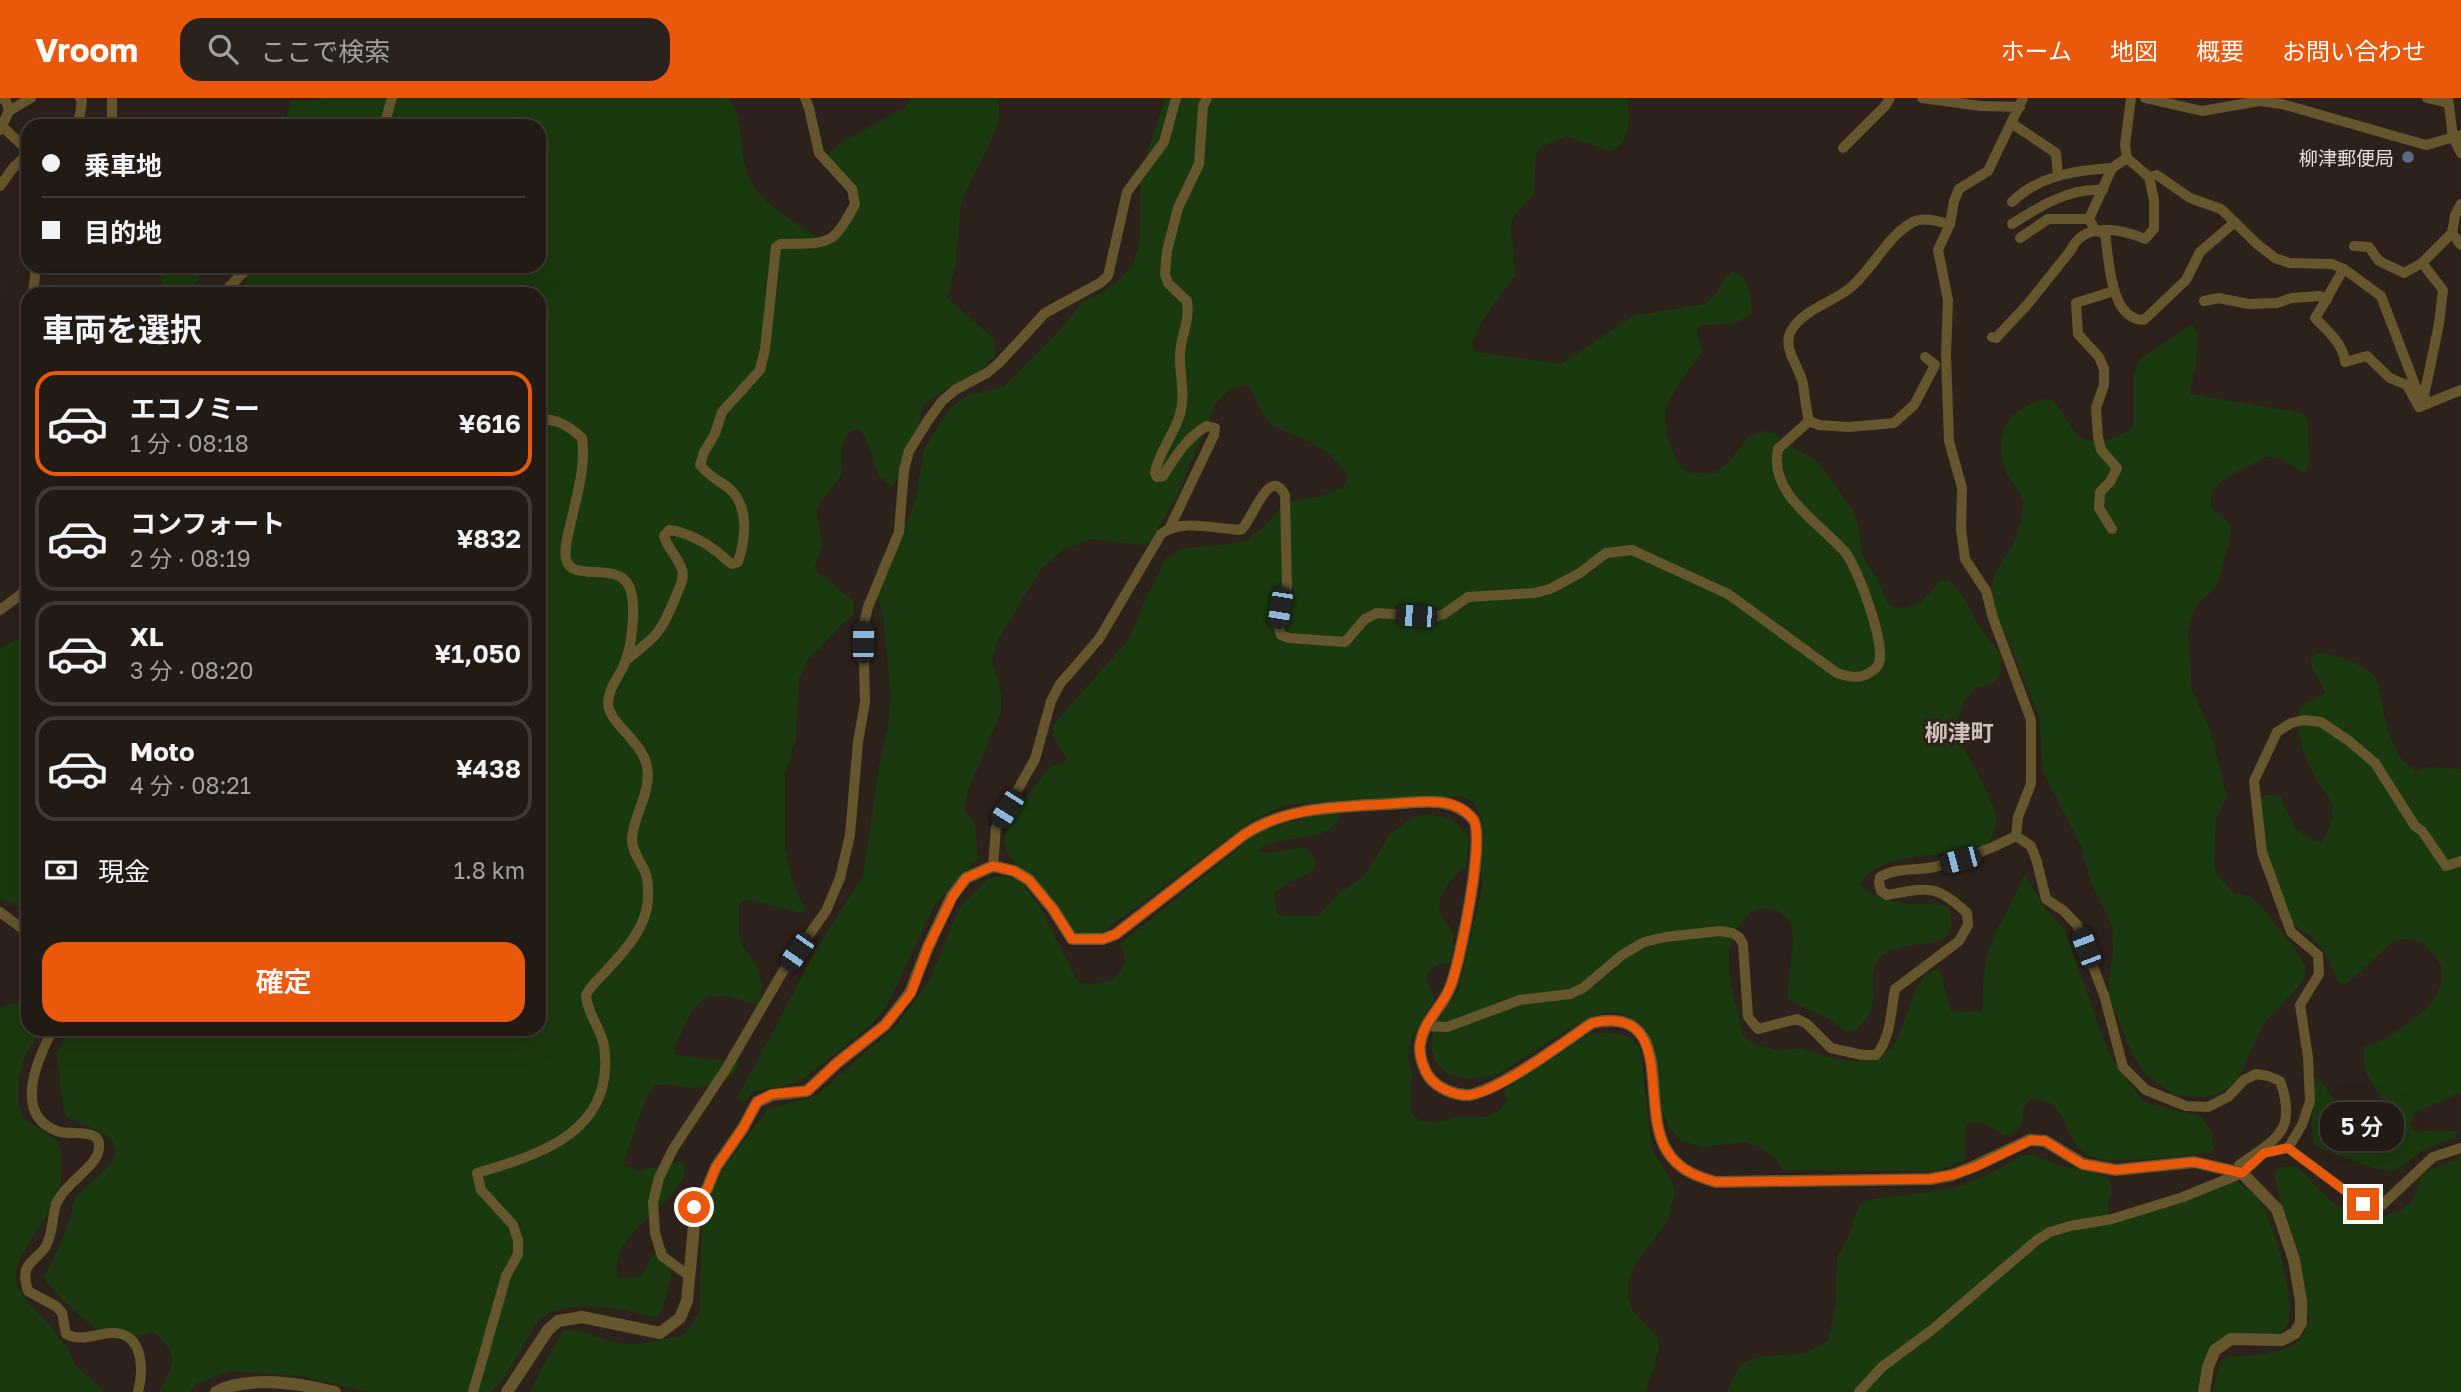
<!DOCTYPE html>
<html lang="ja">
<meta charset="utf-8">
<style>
:root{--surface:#221a14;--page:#2a231d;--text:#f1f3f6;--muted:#a2a1a0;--line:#3f3834;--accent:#ea580c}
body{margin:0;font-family:"Golos Text","Noto Sans JP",sans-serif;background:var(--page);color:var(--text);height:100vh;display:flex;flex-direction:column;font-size:26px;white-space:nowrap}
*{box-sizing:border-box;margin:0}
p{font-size:23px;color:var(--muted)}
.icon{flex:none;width:38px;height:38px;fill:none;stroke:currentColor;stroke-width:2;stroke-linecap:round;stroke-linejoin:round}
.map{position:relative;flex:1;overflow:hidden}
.details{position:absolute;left:21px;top:189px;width:525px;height:749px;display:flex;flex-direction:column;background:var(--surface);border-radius:21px;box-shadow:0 7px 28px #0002,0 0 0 2px var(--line)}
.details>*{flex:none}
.banner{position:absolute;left:21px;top:21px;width:525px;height:154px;border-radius:21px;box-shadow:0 7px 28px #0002,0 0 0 2px var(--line);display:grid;align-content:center;height:154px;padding:0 21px;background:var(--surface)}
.end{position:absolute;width:32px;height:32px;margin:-16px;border:9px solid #ea580c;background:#fff;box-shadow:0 0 0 4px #fff}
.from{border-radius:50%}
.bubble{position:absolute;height:49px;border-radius:21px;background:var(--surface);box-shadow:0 7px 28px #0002,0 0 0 2px var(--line);font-size:23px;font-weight:600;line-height:49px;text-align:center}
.car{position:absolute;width:21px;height:42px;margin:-21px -10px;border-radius:9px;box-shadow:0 0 5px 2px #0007;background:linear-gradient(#222 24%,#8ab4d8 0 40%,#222 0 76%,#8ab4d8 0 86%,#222 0)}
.banner b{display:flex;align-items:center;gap:24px;height:66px;font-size:26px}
.banner b+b{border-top:2px solid var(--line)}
.banner i{width:18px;height:18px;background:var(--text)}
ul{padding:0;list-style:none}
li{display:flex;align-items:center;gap:21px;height:105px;margin:0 14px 10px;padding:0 7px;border:4px solid var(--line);border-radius:21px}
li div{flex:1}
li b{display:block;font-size:26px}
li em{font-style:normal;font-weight:600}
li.active{border-color:var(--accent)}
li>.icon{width:63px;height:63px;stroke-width:1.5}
h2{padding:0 21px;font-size:32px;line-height:84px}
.pay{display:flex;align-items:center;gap:18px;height:77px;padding:0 21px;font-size:26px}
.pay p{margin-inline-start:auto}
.button{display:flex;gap:14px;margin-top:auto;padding:14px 21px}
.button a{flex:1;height:80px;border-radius:21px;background:var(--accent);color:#fff;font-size:28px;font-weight:600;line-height:80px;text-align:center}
header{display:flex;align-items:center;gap:42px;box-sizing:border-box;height:98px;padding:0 35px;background:var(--accent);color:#fff}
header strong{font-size:33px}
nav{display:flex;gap:38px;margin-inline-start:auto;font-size:24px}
.search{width:490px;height:63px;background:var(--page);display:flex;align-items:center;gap:18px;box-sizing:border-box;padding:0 24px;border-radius:21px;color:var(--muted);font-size:26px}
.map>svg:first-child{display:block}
</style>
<header>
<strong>Vroom</strong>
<div class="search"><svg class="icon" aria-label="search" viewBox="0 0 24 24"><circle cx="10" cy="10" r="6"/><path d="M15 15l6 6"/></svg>ここで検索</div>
<nav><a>ホーム</a><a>地図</a><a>概要</a><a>お問い合わせ</a></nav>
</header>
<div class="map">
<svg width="2461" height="1294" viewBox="0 0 2461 1294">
<rect width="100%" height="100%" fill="#2d221b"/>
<g fill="#1b390f">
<path d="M323,0H729C742,20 740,45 745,68C754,105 796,124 825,144L857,109L827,57L842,44L905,10L910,0H999V18L996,31L961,104L956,164L947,200L991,238L994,244L995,258L980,274L946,291L922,308L913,361L891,389L880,379L863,335L857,331L850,333L842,345L841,378L819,406L817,413L822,449L815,468L817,474L854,503V517L844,524L808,562L799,581L796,640L785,675V749L793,787L806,812L800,815L751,802H744L739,807V836L744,850L757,868L762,889L759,908L728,898L706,899L691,914L674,950L675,957L739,964C735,983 712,990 693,990C679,989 669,984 654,988L646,1000L623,1067L638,1073L682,1063C686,1070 686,1078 681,1084C665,1109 635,1125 621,1152C616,1160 616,1169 617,1179C659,1187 637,1155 667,1150C677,1170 668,1200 658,1218C648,1220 640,1215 631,1213C603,1209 557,1201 536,1225C532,1230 529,1238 525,1244C515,1262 506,1280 491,1294H370L300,1278L228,1273L196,1286L190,1294H159C174,1267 181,1255 153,1234C143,1236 130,1241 120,1240C100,1240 53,1196 44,1179C52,1163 61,1146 67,1129C71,1121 71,1111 74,1103C82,1084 135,1062 108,1039C98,1031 80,1026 68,1020L64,1015L57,955L71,931H539V196H237L247,183V173L243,168H539V28H283L291,3H313Z"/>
<path d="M1163,0H1628C1630,18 1631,45 1611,53L1566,38L1541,49L1536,54L1534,96L1514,117L1511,128L1515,178C1498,200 1479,222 1472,248L1476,254L1561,266L1633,218L1704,206L1716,196L1726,178L1732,174C1751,178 1750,199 1752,215C1738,228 1718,226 1700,227L1697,233L1703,253C1690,270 1675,289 1667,308C1661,322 1672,367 1687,373C1694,376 1706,375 1714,376L1731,362L1748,339L1761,333L1775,336L1787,346L1818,364L1854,414L1858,428L1862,458L1878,482L1887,504L1894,509L1908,510L1922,503L1941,482H1948C1967,498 1967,511 1980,530C1986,539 1995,546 2000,555C2002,560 2002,565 2001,571C2000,589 1980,585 1970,595C1963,603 1956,619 1957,629C1961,665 2025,723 1979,751C1973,755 1960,754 1953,755C1924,758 1877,759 1860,785L1863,791C1877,798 1890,804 1906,806C1920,808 1938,802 1950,810C1961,861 1912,836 1883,857C1865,869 1878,897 1870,914C1866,923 1859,928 1852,935C1842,933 1837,925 1828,920C1814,913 1800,909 1787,900L1793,844L1791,824L1778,813L1766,810L1752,813L1733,834L1729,854L1730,882L1743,937C1750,945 1767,951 1777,952C1784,953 1792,950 1799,951C1826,955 1851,972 1878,958C1882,956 1888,954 1891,950C1909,929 1910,873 1940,871L1950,912L1957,914L1982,913C1983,891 1983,867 1991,846C2000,822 2016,801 2024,776L2048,814L2064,831L2109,956L2143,1004L2202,1019L2212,1036L2214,1050L2209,1055C2183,1057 2117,1067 2096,1060C2091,1059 2081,1053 2078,1049C2065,1032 2063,1006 2039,1001C2022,997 2023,1016 2022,1028L2011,1036L2005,1038C1993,1031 1979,1020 1966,1026L1965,1062L1936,1073L1783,1072L1775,1060L1757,1048L1745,1044L1703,1049L1681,1043L1668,1028L1663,1015L1656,961L1650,941L1639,924L1620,915L1606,914L1572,929L1495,978L1468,981L1448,976L1434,962L1431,948L1433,935L1439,921L1458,893L1482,790V723L1474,704L1461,698L1289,706L1254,721L1100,836L1086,837L1073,833L1009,758L1004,745L1010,719L1049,670L1063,665L1067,660L1052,638L1054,626L1129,541L1148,495L1166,461L1185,450L1223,447L1244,443L1262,431L1286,404L1322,398L1342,390L1346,385L1347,378L1344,372L1329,356L1311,344L1273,328L1264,318L1250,290L1244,287L1231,290L1216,305L1176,400L1151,442L1146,447H1139L1091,441L1063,452L1041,471L999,540L992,562L1001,597V613L968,693L965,707V714L975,726L978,760L934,808L885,911L865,932L806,979L787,988L753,993L746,1003L737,1001L817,850L863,778L879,669L888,627L891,598L883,520L878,500V466L910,418L915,403L924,351L950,310L969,297L1004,289L1061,231L1082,204L1099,196L1117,184L1133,167L1139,147L1140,85L1146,59L1163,8Z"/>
<polygon points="159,168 207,168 188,196 169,196 162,185"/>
<path d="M2192,226C2205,240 2192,276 2190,296L2302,315L2307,320L2310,363L2305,376L2280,360L2265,359C2246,374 2201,379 2213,414L2222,417L2231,428L2228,450L2217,486L2214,491L2197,506L2188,531L2192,592L2209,629L2227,699L2216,719L2214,762L2216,776L2235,796L2249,798L2261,808L2295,851L2305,868L2306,875L2299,888L2264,925L2237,982L2222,995L2203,999L2174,997L2145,976L2133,959L2110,901L2108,888L2113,855L2112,827L2092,789L2081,748L2043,674L2039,618L1990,500C1990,479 2003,464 2013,446C2018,436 2022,421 2023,410C2025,396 2010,384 2005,372C1997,353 2001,320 2022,311C2029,307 2039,301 2047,301C2066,301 2064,347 2102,343C2111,342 2123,335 2132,331L2134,324V274L2140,261Z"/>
<polygon points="28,535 28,814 0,800 0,551"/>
<path d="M2325,555C2344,561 2364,565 2377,581L2389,638L2399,659L2415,673L2430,669L2461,671V994L2415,1015L2410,1026L2414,1033H2459L2455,1039L2422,1053L2395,1073L2375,1071L2315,1048L2311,1028L2316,979C2345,1005 2330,1027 2380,1029L2384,1023L2387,1009L2367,977L2363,950C2392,939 2461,901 2437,860C2423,843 2418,841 2396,841L2349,884L2343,887L2337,882L2327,857L2311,838L2294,827L2285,815L2266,762L2260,701L2266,697H2280C2292,724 2290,734 2321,744C2328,734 2335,721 2332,709C2330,700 2323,692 2319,685C2305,661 2293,634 2301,608L2325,596L2320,583L2312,571L2311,558Z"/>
<path d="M1340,715C1336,747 1280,734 1258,752L1264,755L1306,749C1314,757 1318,762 1313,773L1289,784L1274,795L1277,816L1284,818H1318L1337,797L1365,777L1390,736L1412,720L1426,716L1452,721L1469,741L1466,768C1453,779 1432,799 1442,819C1445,825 1452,829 1453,837C1454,846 1452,856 1451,865L1439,866L1427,874L1426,882L1435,901L1410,943L1408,957L1412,978L1410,999L1411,1013L1415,1020L1422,1023L1437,1024L1457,1019H1486L1499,1013L1507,1003L1503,992L1588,936L1609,935L1624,937L1636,945L1640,950L1652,1052L1671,1082L1675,1095L1667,1123L1636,1165L1629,1184L1628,1198L1632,1212L1658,1240V1254L1646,1294H531L539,1275L564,1232C587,1231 607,1246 630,1246C647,1247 668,1240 685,1236L701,1212L700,1190L703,1111L726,1067L768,1011L817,997L898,926L930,882L959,810L988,781L1002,778L1023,785L1040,809L1077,883C1093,891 1121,884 1125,863C1126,857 1123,852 1120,846L1260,733L1319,716Z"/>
<polygon points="28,903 28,931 42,931 25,957 18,984 18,1007 23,1020 56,1042 61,1055 61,1083 59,1098 21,1157 16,1171 16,1185 27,1204 48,1225 66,1248 75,1267 105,1294 0,1294 0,909"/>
<path d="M2029,1057C2041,1058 2052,1066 2065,1069C2079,1072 2097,1071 2108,1081C2112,1085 2111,1090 2112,1096L2108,1102V1116L2115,1120L2233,1080C2241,1087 2251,1093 2258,1101C2274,1122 2297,1203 2287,1228L2277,1237L2222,1240C2203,1250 2201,1274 2197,1294H1727L1741,1266L1762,1258L1804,1256L1828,1243L1836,1206L1837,1160L1848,1140L1858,1108L1863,1103L1955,1090L1989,1076L2021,1058Z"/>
<path d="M2461,1059V1294H2212L2221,1264L2226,1259C2258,1256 2300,1260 2309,1222L2275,1081V1074L2280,1069L2294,1068L2300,1072C2313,1084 2325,1100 2339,1109C2360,1123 2392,1122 2410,1105C2416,1098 2419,1083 2423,1075Z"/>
</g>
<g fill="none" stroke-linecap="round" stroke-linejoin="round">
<g stroke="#65562d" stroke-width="10">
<polyline points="1,0 6,3 9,13"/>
<polyline points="112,0 112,28"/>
<polyline points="1922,0 1981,8 2020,9"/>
<polyline points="2131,0 2125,47 2127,60 2149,79 2157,77 2190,100 2221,111 2257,146 2275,160 2289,165 2332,166 2344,171 2381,198 2420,300 2427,306"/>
<polyline points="2145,0 2202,13 2259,3 2282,6 2426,47 2461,37"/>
<polyline points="2427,0 2448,5"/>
<polyline points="2448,0 2453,39 2461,55"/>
<polyline points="2011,25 2056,55 2058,78"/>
<polyline points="78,28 82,3 80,0"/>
<polyline points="384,28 392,0"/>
<polyline points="3,29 28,53"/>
<polyline points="0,32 9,13 31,0"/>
<polyline points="1843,50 1885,8 1890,0"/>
<polyline points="0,88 13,70 28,56"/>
<path d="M2012,104C2038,78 2076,72 2112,70"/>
<polyline points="2089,121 2112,70 2127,60"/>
<path d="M2012,126C2040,108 2069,90 2103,92"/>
<polyline points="2452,135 2461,147"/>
<path d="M2020,140L2048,121H2089L2096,133L2105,135C2109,162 2110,222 2144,222L2186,182L2200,154L2235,124"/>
<polyline points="2354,148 2369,149 2379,163 2404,175 2422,165"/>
<path d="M2344,171C2333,187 2326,204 2315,220C2327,232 2344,247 2345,264L2367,258L2390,280L2407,287L2419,309L2461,292"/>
<polyline points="33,196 36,168"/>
<polyline points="222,196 250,168"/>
<polyline points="2204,203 2219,200 2248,206 2277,205 2292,200 2320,198 2327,202"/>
<path d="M1992,239L1996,240L2027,207L2071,152C2084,123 2121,131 2145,141L2154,131V102L2149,79"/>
<polyline points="2427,305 2424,298 2439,226 2443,192 2422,165 2452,135 2455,117 2461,106"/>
<path d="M1809,323C1806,311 1805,299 1803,286C1800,270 1783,251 1790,235C1801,212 1832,205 1850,190C1873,171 1887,138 1913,124C1924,118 1938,124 1950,126"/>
<polyline points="1809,323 1819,327 1849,329 1894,325 1914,307 1935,267 1925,259"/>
<polyline points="28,393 26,398 28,418"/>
<path d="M1170,429L1214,337L1215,330L1207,328C1187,339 1175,359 1163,378L1157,379L1155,375C1159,353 1174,337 1180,316C1186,296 1179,276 1180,256C1181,236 1190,225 1187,203L1168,185L1165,176L1167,153L1178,110L1199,66L1203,8L1207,0"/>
<polyline points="2112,431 2099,410 2100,394 2110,384 2117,370 2101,352 2098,339 2096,310 2104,287 2104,271 2099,259 2078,236 2076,205 2114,193"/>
<polyline points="0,512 28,491"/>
<path d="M626,562C657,538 661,535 676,498C679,490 685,480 682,472C678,459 668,451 664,438L669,432C683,433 703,443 715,452C721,456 725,462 732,466L738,464C746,440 750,405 726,388C716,381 708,377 700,367L704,354L715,336L722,314L760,272L765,251L776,149L781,146C828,145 832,150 855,106L852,91L819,55L809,10L805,0"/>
<polyline points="2016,738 2018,719 2031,686 2031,622 1993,520 1986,493 1965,461 1961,431 1962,390 1949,343 1946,257 1948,202 1938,152 1950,126 1954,103 1959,91 1988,73 2023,0"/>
<path d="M2016,738L2031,748L2037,764L2046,801L2064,813L2077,827L2104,897L2123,969L2146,992L2186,1008L2208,1009L2228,999L2244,982L2256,976L2268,978L2280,983C2298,1033 2276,1041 2239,1067L2242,1075"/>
<path d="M993,768L996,730L1035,661L1051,603L1060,586L1099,541L1161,436C1181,420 1216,431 1241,432C1252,423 1269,366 1285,397L1287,489L1277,525L1281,537L1289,540L1345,544L1365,521L1377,515L1435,519L1444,516L1468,499L1535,495L1550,491L1580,475L1606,455L1632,452L1728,496L1837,575C1849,579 1861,582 1872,573C1875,571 1878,569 1879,565C1886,547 1858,470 1845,454C1820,425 1768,396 1778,351L1809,323"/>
<polyline points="0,814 28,835"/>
<path d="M1425,928L1447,929L1520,902L1570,896L1583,890L1622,857L1644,844L1665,839L1720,833L1732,835L1739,839L1743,846L1748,919L1758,931L1797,921L1807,926L1831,950L1862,957H1876C1891,941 1891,911 1895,891L1959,843L1968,827L1967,815C1935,785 1927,790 1887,797L1881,793L1879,785L1880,779C1896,769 1916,773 1934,769C1963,762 1989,752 2016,738"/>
<path d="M53,931C38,960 12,1016 57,1033C68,1037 83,1033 94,1038C98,1040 99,1044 99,1047C101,1061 81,1076 72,1085C66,1091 59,1099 56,1106C52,1120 53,1135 46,1148C41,1157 29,1163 26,1172C24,1180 26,1186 28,1193L57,1209L62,1215L66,1236C85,1246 102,1231 121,1236C144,1242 143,1276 138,1294"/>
<polyline points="2288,1050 2363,1106 2373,1110 2382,1107 2433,1059 2461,1050"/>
<polyline points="688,1177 662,1158 655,1135 653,1104 659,1080 673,1051 726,971 782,875 826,813 840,780 850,737 858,644 865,604 863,529 868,509 899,434 904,372 909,353 929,321 942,303 955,292 987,275 999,265 1045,215 1100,185 1108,178 1127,94 1164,44 1176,0"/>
<path d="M473,1294L506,1178L518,1156V1142L513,1127L481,1092L477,1075C542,1056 616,1033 604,948C601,930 587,916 586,897C590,888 599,881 606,873C624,854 647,829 648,801C648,792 649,783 645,774C641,764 631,752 632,740C634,716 652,693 647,668C641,642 609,625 608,606C608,589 621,577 626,562C632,544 637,505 629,488C617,463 571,485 566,461C564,449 568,436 571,424C577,396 586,369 582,340C569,328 558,321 539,321"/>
<polyline points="1859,1294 1882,1269 1933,1231 2037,1142 2050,1134 2070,1128 2112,1121 2183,1099 2242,1075 2264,1055 2288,1050 2302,1027 2310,1003 2308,959 2300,907 2319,876 2318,857 2291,834 2262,754 2254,683 2277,634 2291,625 2304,622 2321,624 2349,643 2375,665 2415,728 2422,733 2446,768 2461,763"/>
</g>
<g stroke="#65562d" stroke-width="12">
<path d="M216,1294C250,1277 298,1285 335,1294"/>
<path d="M507,1294L548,1232L558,1223L582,1219L660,1235L680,1220L687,1203L694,1128V1109L707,1091L716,1069L743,1030L757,1004L772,997L807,993L837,965L885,927L910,895L928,849L952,798L966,780L993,768L1014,773L1029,782L1053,811L1072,841H1103L1116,836L1245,736C1291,706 1350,709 1404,705C1428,703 1455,700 1473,721C1486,738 1460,863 1451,887C1444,909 1423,922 1420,947C1419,959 1425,978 1435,985C1443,992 1458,998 1469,997C1499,993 1565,943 1592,925C1678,906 1639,1010 1667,1053C1679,1072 1695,1078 1716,1084L1930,1081L1952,1077L1975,1068L2030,1042L2045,1043L2083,1066L2116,1072L2194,1064L2242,1075L2277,1111L2294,1162L2301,1203V1225L2295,1235L2282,1242L2231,1241L2215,1252L2208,1269L2204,1294"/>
</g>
</g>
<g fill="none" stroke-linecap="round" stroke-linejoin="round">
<path stroke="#ea580c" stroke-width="9" d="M694,1109L707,1091L716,1069L743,1030L757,1004L772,996L807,993L837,965L885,927L911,895L928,849L953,798L966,780L993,768L1014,773L1029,782L1053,811L1072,841H1103L1116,836L1245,736C1291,706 1350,709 1404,705C1428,703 1456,700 1473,721C1486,737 1460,863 1451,887C1443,909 1423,922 1420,947C1419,959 1425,978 1435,985C1443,992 1458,998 1469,997C1500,993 1564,944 1592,925C1677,906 1639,1010 1667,1053C1679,1072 1695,1078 1716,1084L1930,1081L1952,1077L1975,1069L2031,1042L2045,1043L2082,1066L2116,1072L2194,1064L2242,1075L2264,1055L2288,1050L2363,1106"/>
</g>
<circle fill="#5c6f8a" stroke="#2d221b" stroke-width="2.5" cx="2408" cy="59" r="7"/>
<g text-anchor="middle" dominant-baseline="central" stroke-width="7" stroke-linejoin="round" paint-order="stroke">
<g font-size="19" fill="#e4dcd7" stroke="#2d221b" text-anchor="end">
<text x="2394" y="59">柳津郵便局</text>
</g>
<g font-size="23" font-weight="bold" fill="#d0c0b7" stroke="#2d221b">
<text x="1959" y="634">柳津町</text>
</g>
</g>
</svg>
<i class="end from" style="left:694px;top:1109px"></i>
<i class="end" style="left:2363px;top:1106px"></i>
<div class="bubble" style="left:2320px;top:1004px;width:84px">5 分</div>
<i class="car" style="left:1280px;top:510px;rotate:189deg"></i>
<i class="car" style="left:1416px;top:518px;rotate:274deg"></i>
<i class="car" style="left:863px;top:544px;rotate:1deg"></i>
<i class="car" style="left:1007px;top:711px;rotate:212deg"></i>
<i class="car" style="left:1960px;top:762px;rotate:255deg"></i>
<i class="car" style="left:2086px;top:850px;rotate:339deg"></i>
<i class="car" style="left:797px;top:854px;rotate:215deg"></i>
<div class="banner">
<b><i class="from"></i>乗車地</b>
<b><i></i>目的地</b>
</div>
<section class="details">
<h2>車両を選択</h2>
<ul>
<li class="active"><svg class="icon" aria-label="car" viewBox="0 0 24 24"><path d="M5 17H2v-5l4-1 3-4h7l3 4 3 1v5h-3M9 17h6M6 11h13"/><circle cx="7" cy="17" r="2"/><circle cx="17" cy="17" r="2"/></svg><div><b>エコノミー</b><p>1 分 · 08:18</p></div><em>¥616</em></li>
<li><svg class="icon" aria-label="car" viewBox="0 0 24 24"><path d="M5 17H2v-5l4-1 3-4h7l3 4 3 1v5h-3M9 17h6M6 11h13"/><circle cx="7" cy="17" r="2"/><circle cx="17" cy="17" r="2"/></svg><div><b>コンフォート</b><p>2 分 · 08:19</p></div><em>¥832</em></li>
<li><svg class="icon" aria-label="car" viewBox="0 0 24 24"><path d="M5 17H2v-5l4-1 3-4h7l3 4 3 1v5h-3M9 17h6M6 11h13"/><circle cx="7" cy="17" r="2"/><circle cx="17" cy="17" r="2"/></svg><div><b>XL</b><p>3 分 · 08:20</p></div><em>¥1,050</em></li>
<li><svg class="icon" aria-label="car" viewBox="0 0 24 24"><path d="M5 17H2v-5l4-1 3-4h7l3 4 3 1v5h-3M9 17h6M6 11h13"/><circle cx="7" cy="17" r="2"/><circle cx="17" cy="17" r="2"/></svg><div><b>Moto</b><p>4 分 · 08:21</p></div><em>¥438</em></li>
</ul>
<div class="pay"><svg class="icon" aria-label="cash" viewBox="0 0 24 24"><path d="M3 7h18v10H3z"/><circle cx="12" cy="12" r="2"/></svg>現金<p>1.8 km</p></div>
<div class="button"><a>確定</a></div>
</section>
</div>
